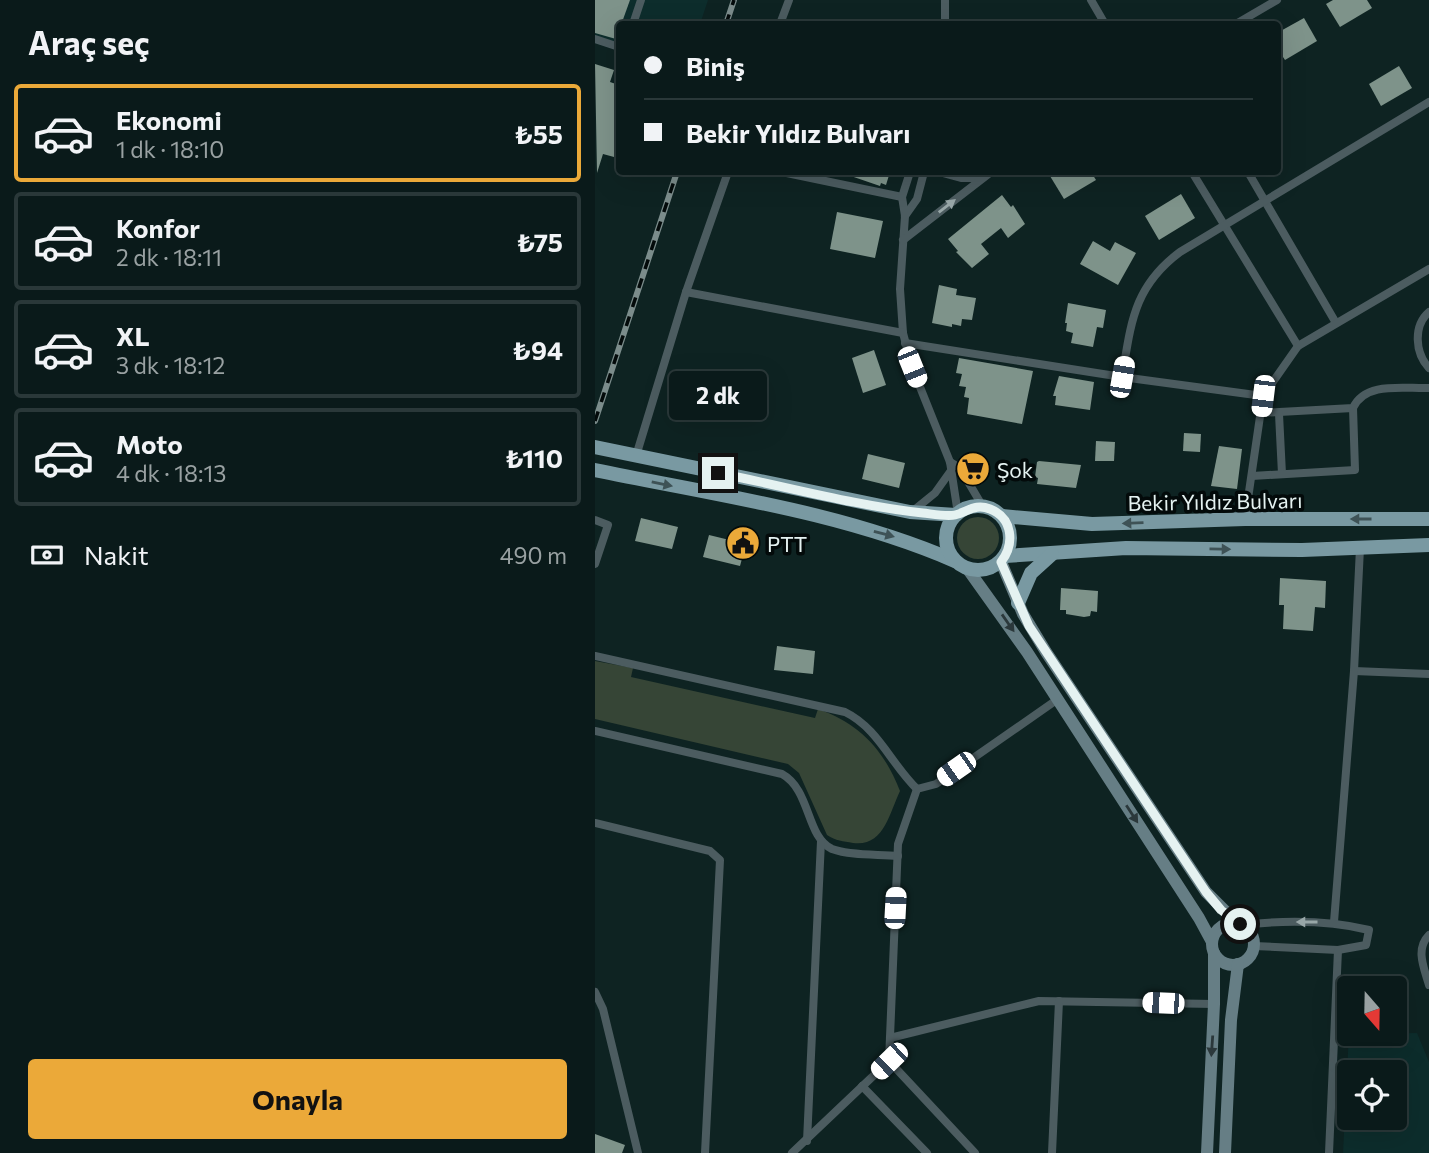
<!DOCTYPE html>
<html lang="tr">
<meta charset="utf-8">
<style>
:root{--surface:#0a1a1a;--page:#182727;--text:#f1f3f6;--muted:#99a1a2;--line:#2a3839;--accent:#eba939}
body{margin:0;font-family:Commissioner,sans-serif;background:var(--page);color:var(--text);height:100vh;display:flex;flex-direction:column;font-size:26px;white-space:nowrap}
*{box-sizing:border-box;margin:0}
p{font-size:23px;color:var(--muted)}
.icon{flex:none;width:38px;height:38px;fill:none;stroke:currentColor;stroke-width:2;stroke-linecap:round;stroke-linejoin:round}
.map{position:relative;flex:1;overflow:hidden}
.drawer{display:flex;flex-direction:column;background:var(--surface);width:595px}
.drawer>*{flex:none}
.hud{position:absolute;left:21px;top:21px;width:665px;height:154px;border-radius:7px;box-shadow:0 7px 28px #0002,0 0 0 2px var(--line);display:grid;align-content:center;height:154px;padding:0 28px;background:var(--surface)}
.needle{width:46px;rotate:160deg}
.buttons{position:absolute;left:742px;top:976px;display:grid;gap:14px}
.buttons a{display:grid;place-items:center;width:70px;height:70px;border-radius:7px;background:var(--surface);box-shadow:0 7px 28px #0002,0 0 0 2px var(--line);font-size:35px}
.end{position:absolute;width:32px;height:32px;margin:-16px;border:9px solid #e5f2f1;background:#111;box-shadow:0 0 0 4px #111}
.from{border-radius:50%}
.bubble{position:absolute;height:49px;border-radius:7px;background:var(--surface);box-shadow:0 7px 28px #0002,0 0 0 2px var(--line);font-size:23px;font-weight:700;line-height:49px;text-align:center}
.car{position:absolute;width:21px;height:42px;margin:-21px -10px;border-radius:9px;box-shadow:0 0 5px 2px #0007;background:linear-gradient(#fff 24%,#345 0 40%,#fff 0 76%,#345 0 86%,#fff 0)}
.hud b{display:flex;align-items:center;gap:24px;height:66px;font-size:26px}
.hud b+b{border-top:2px solid var(--line)}
.hud i{width:18px;height:18px;background:var(--text)}
ul{padding:0;list-style:none}
li{display:flex;align-items:center;gap:21px;height:98px;margin:0 14px 10px;padding:0 14px;border:4px solid var(--line);border-radius:7px}
li div{flex:1}
li b{display:block;font-size:26px}
li em{font-style:normal;font-weight:700}
li.selected{border-color:var(--accent)}
li>.icon{width:63px;height:63px;stroke-width:1.5}
h2{padding:0 28px;font-size:32px;line-height:84px}
.pay{display:flex;align-items:center;gap:18px;height:77px;padding:0 28px;font-size:26px}
.pay p{margin-inline-start:auto}
.action{display:flex;gap:14px;margin-top:auto;padding:14px 28px}
.action a{flex:1;height:80px;border-radius:7px;background:var(--accent);color:#111;font-size:28px;font-weight:700;line-height:80px;text-align:center}
main{display:flex;flex:1;min-height:0}
.map>svg:first-child{display:block}
</style>
<main>
<section class="drawer">
<h2>Araç seç</h2>
<ul>
<li class="selected"><svg class="icon" aria-label="car" viewBox="0 0 24 24"><path d="M5 17H2v-5l4-1 3-4h7l3 4 3 1v5h-3M9 17h6M6 11h13"/><circle cx="7" cy="17" r="2"/><circle cx="17" cy="17" r="2"/></svg><div><b>Ekonomi</b><p>1 dk · 18:10</p></div><em>₺55</em></li>
<li><svg class="icon" aria-label="car" viewBox="0 0 24 24"><path d="M5 17H2v-5l4-1 3-4h7l3 4 3 1v5h-3M9 17h6M6 11h13"/><circle cx="7" cy="17" r="2"/><circle cx="17" cy="17" r="2"/></svg><div><b>Konfor</b><p>2 dk · 18:11</p></div><em>₺75</em></li>
<li><svg class="icon" aria-label="car" viewBox="0 0 24 24"><path d="M5 17H2v-5l4-1 3-4h7l3 4 3 1v5h-3M9 17h6M6 11h13"/><circle cx="7" cy="17" r="2"/><circle cx="17" cy="17" r="2"/></svg><div><b>XL</b><p>3 dk · 18:12</p></div><em>₺94</em></li>
<li><svg class="icon" aria-label="car" viewBox="0 0 24 24"><path d="M5 17H2v-5l4-1 3-4h7l3 4 3 1v5h-3M9 17h6M6 11h13"/><circle cx="7" cy="17" r="2"/><circle cx="17" cy="17" r="2"/></svg><div><b>Moto</b><p>4 dk · 18:13</p></div><em>₺110</em></li>
</ul>
<div class="pay"><svg class="icon" aria-label="cash" viewBox="0 0 24 24"><path d="M3 7h18v10H3z"/><circle cx="12" cy="12" r="2"/></svg>Nakit<p>490 m</p></div>
<div class="action"><a>Onayla</a></div>
</section>
<div class="map">
<svg width="834" height="1153" viewBox="0 0 834 1153">
<rect width="100%" height="100%" fill="#0e2322"/>
<g fill="#0d2d2c" fill-rule="evenodd">
<polygon points="0,0 113,0 105,24 24,24 24,51 0,43"/>
<path d="M754,1032V1034L822,1033L834,1062V1153H748ZM754,1073H800V1118H754Z"/>
</g>
<g fill="#364536">
<circle cx="383" cy="538" r="21"/>
<path d="M0,661L38,668L36,677L220,718L223,709C265,724 289,750 305,791C294,814 289,847 258,843C248,841 241,841 232,835L204,773L193,764L0,719Z"/>
</g>
<g fill="#7e938a">
<polygon points="0,0 35,0 21,39 0,33"/>
<polygon points="738,0 772,0 777,8 745,27 731,4"/>
<polygon points="709,18 722,41 690,60 682,48 682,33"/>
<polygon points="0,64 19,70 15,82 24,85 24,138 19,157 8,154 2,173"/>
<polygon points="804,66 817,88 786,106 774,84"/>
<polygon points="250,172 295,172 291,185 286,183 285,186 250,174"/>
<polygon points="462,172 496,172 501,180 469,199 455,176"/>
<polygon points="586,194 600,218 564,240 550,216"/>
<polygon points="407,195 416,207 418,205 430,224 413,238 406,228 386,244 394,254 377,268 361,252 363,251 353,239"/>
<polygon points="242,212 288,221 280,258 235,249"/>
<polygon points="498,241 515,251 520,242 541,253 523,285 485,264"/>
<polygon points="344,285 362,289 361,295 381,298 377,320 367,319 366,326 357,324 357,327 337,323"/>
<polygon points="473,303 511,310 508,328 502,327 498,347 476,343 478,333 471,331 472,323 470,323"/>
<polygon points="279,350 291,385 268,393 257,358"/>
<polygon points="364,358 438,371 427,424 372,414 374,398 369,397 371,387 364,386 367,374 361,373"/>
<polygon points="464,376 499,382 495,410 460,405 461,396 458,396"/>
<polygon points="589,433 606,434 605,452 588,451"/>
<polygon points="501,441 520,442 519,461 500,461"/>
<polygon points="624,446 647,449 642,489 616,486"/>
<polygon points="273,454 310,463 304,488 267,479"/>
<polygon points="444,461 486,465 481,488 442,484 443,478 440,477 442,462"/>
<polygon points="46,518 83,527 77,549 40,541"/>
<polygon points="114,535 151,544 145,566 108,557"/>
<polygon points="685,578 731,581 730,608 720,607 718,631 688,629 689,605 684,605"/>
<polygon points="466,588 503,591 502,612 496,611 495,616 489,617 471,614 471,610 465,610"/>
<polygon points="182,646 220,651 218,674 179,670"/>
<polygon points="0,1134 30,1145 27,1153 0,1153"/>
</g>
<g fill="none" stroke-linecap="round" stroke-linejoin="round">
<g stroke="#4c5c60" stroke-width="8">
<polyline points="350,0 350,24"/>
<polyline points="496,0 510,24"/>
<polyline points="38,24 46,0"/>
<polyline points="185,24 194,0"/>
<polyline points="641,24 682,0"/>
<polyline points="0,39 24,47"/>
<polyline points="187,172 307,197"/>
<polyline points="315,172 307,197 310,216 305,289 308,333 317,367 355,462 363,514"/>
<polyline points="344,172 366,178 386,178"/>
<polyline points="597,172 703,346"/>
<polyline points="653,172 741,323"/>
<polyline points="310,216 322,199 329,172"/>
<polyline points="308,240 396,172"/>
<polyline points="91,292 308,333"/>
<path d="M834,312C818,326 820,353 834,368"/>
<polyline points="310,343 527,377 668,396"/>
<path d="M527,377C536,324 538,287 585,252L834,102"/>
<path d="M665,413L758,408C770,381 809,389 834,388"/>
<polyline points="684,414 687,474"/>
<polyline points="41,456 91,292 133,172"/>
<polyline points="355,462 365,468 388,507"/>
<polyline points="657,476 760,470 758,408"/>
<polyline points="319,510 340,493 355,472"/>
<polyline points="650,519 668,396 703,346 834,269"/>
<polyline points="0,520 13,525 0,564"/>
<path d="M0,656L250,712C283,728 296,764 322,789"/>
<polyline points="759,671 834,674"/>
<path d="M0,731L187,774C216,790 211,837 237,849C256,856 283,854 303,856"/>
<polyline points="322,789 341,784 463,699"/>
<polyline points="0,823 115,851 125,860 110,1153"/>
<polyline points="739,922 759,671 765,548"/>
<path d="M648,925C691,920 732,920 774,930L771,945L743,950L659,946"/>
<path d="M834,935C820,949 829,968 834,985"/>
<polyline points="0,992 8,1009 43,1153"/>
<polyline points="295,1038 444,1001 619,1004"/>
<polyline points="294,1061 380,1153"/>
<polyline points="267,1086 332,1153"/>
<polyline points="212,1141 226,841"/>
<polyline points="197,1153 294,1061 303,844 322,789"/>
<polyline points="457,1153 464,1001"/>
<polyline points="734,1153 743,950"/>
</g>
<g stroke="#667e85" stroke-width="12">
<polyline points="406,562 428,614 451,652 611,892 642,923"/>
<polyline points="372,568 432,652 604,918 617,942"/>
<circle cx="638" cy="944" r="21"/>
<polyline points="612,1153 619,1004 619,953"/>
<polyline points="630,1153 636,1020 643,964"/>
</g>
<g stroke="#7999a2" stroke-width="14">
<polyline points="0,447 315,512 361,515"/>
<path d="M0,470C121,495 247,512 360,561"/>
<circle cx="383" cy="538" r="32"/>
<polyline points="407,516 497,524 650,519 834,519"/>
<polyline points="410,556 531,548 707,550 834,545"/>
<polyline points="423,603 436,573 457,554"/>
</g>
<g stroke="#7b8c8b" stroke-width="6">
<g id="rail">
<polyline points="131,24 139,0"/>
<polyline points="0,421 82,172"/>
</g>
</g>
<use href="#rail" stroke="#030a0a" stroke-width="3.5" stroke-dasharray="10" stroke-linecap="butt"/>
</g>
<defs><path id="oneway-solid" d="M-6-.8H1V-3.2L6.5 0L1 3.2V.8H-6Z" transform="scale(1.75)"/></defs>
<g fill="#98a7a8">
<use href="#oneway-solid" transform="translate(352 206) rotate(-38)"/>
<use href="#oneway-solid" transform="translate(712 922) rotate(-180)"/>
</g>
<g fill="#3e5256">
<use href="#oneway-solid" transform="translate(67 484) rotate(12)"/>
<use href="#oneway-solid" transform="translate(766 519) rotate(180)"/>
<use href="#oneway-solid" transform="translate(538 523) rotate(178)"/>
<use href="#oneway-solid" transform="translate(289 534) rotate(15)"/>
<use href="#oneway-solid" transform="translate(625 549) rotate(1)"/>
</g>
<g fill="#2b383b">
<use href="#oneway-solid" transform="translate(413 623) rotate(55)"/>
<use href="#oneway-solid" transform="translate(537 814) rotate(57)"/>
<use href="#oneway-solid" transform="translate(617 1046) rotate(94)"/>
</g>
<g fill="none" stroke-linecap="round" stroke-linejoin="round">
<path stroke="#e5f2f1" stroke-width="9" d="M123,473C189,486 262,506 328,513C337,514 352,517 360,515C373,512 380,503 395,509C418,518 420,544 406,562L434,626L611,892L626,910L645,924"/>
</g>
<defs>
<g id="supermarket-disc" transform="scale(1.75)"><circle r="9.5" fill="#eba939" stroke="#030a0a"/><path d="M-6-5.5h2.5l.6 2H6L4.5 2H-2.5L-4.4-4H-6ZM-1.5 3.2a1.3 1.3 0 1 0 .1 0ZM3 3.2a1.3 1.3 0 1 0 .1 0Z" fill="#111"/></g>
<g id="civic-disc" transform="scale(1.75)"><circle r="9.5" fill="#eba939" stroke="#030a0a"/><path d="M-.6-6.5H3V-4.5H.6V-3L4-1V1h2V6H-6V1h2V-1L-.6-3ZM-1.2 2.5V6h2.4V2.5Z" fill="#111"/></g>
</defs>
<g fill-rule="evenodd">
<use href="#supermarket-disc" x="378" y="469"/>
<use href="#civic-disc" x="148" y="543"/>
</g>
<g text-anchor="middle" dominant-baseline="central" stroke-width="7" stroke-linejoin="round" paint-order="stroke">
<g font-size="21" fill="#e5f2f1" stroke="#030a0a" text-anchor="start">
<text x="402" y="469">Şok</text>
<text x="172" y="543">PTT</text>
</g>
<g font-size="21" fill="#e5f2f1" stroke="#030a0a">
<text transform="translate(620 501) rotate(-1)">Bekir Yıldız Bulvarı</text>
</g>
</g>
</svg>
<div class="buttons">
<a><svg class="needle" viewBox="-14 -14 28 28"><path d="M0-13l5 13h-10z" fill="#e53935"/><path d="M0 13l5-13h-10z" fill="#99a1a2"/></svg></a>
<a><svg class="icon" aria-label="locate" viewBox="0 0 24 24"><circle cx="12" cy="12" r="6"/><path d="M12 2v4M12 18v4M2 12h4M18 12h4"/></svg></a>
</div>
<i class="end from" style="left:645px;top:924px"></i>
<i class="end" style="left:123px;top:473px"></i>
<div class="bubble" style="left:74px;top:371px;width:98px">2 dk</div>
<i class="car" style="left:317px;top:367px;rotate:158deg"></i>
<i class="car" style="left:527px;top:377px;rotate:10deg"></i>
<i class="car" style="left:668px;top:396px;rotate:187deg"></i>
<i class="car" style="left:361px;top:769px;rotate:235deg"></i>
<i class="car" style="left:300px;top:908px;rotate:3deg"></i>
<i class="car" style="left:568px;top:1003px;rotate:272deg"></i>
<i class="car" style="left:294px;top:1061px;rotate:226deg"></i>
<div class="hud">
<b><i class="from"></i>Biniş</b>
<b><i></i>Bekir Yıldız Bulvarı</b>
</div>
</div>
</main>
